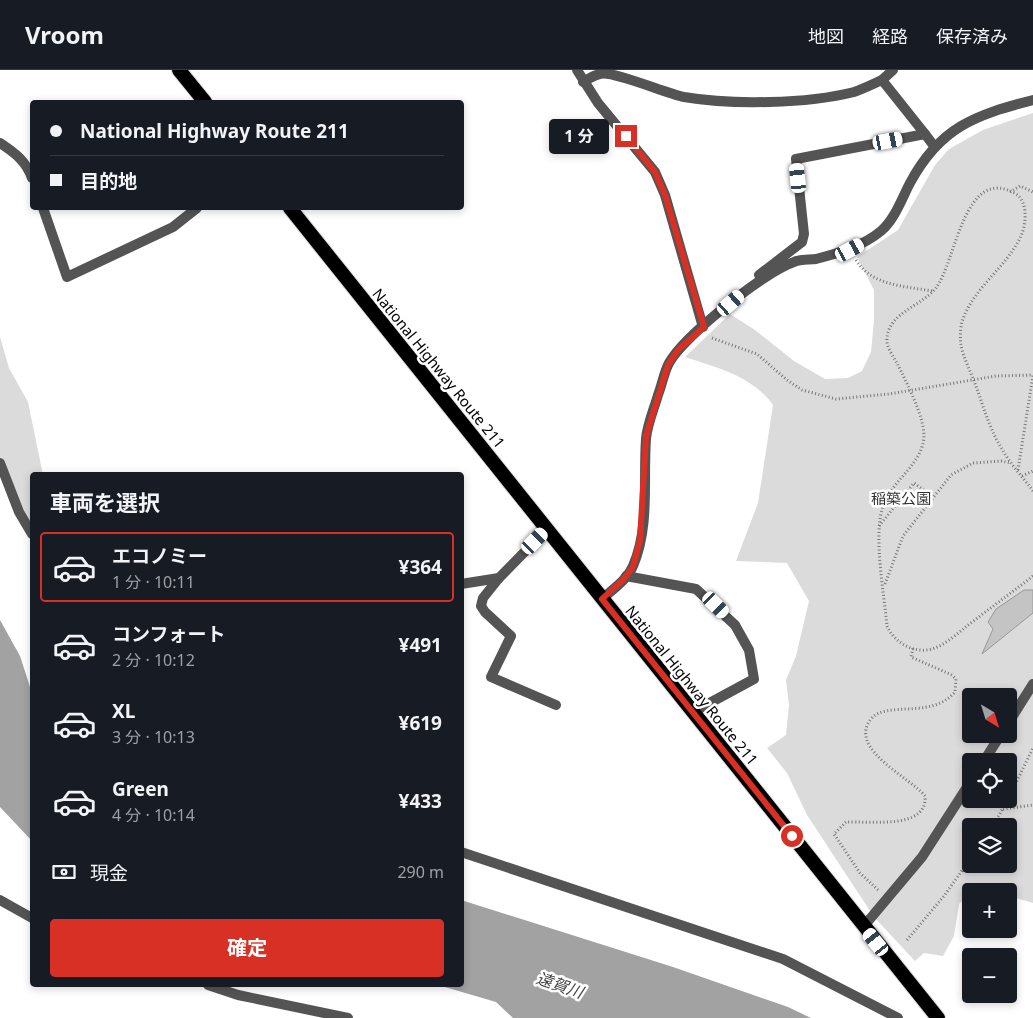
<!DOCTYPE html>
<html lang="ja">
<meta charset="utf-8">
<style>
:root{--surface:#171b24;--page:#242831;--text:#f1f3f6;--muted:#9ea1a6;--line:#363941;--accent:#d93025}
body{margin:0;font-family:"Noto Sans","Noto Sans JP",sans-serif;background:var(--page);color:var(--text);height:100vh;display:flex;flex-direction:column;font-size:19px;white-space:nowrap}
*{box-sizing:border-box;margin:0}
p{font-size:16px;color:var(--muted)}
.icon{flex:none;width:28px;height:28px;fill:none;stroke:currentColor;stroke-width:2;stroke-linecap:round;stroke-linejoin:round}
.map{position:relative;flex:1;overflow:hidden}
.sheet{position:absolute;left:30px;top:402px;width:434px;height:515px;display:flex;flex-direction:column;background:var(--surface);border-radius:5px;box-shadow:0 2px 8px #0003}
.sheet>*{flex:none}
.top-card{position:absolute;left:30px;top:30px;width:434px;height:110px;border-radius:5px;box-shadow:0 2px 8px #0003;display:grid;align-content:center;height:110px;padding:0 20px;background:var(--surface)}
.needle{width:32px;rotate:142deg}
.fabs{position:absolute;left:962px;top:618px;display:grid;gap:10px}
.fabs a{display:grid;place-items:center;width:55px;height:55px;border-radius:5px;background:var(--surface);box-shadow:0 2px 8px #0003;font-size:25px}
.end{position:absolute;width:22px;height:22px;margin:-11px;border:6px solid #d93025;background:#fff;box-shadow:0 0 0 2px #fff}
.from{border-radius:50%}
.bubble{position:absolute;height:35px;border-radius:5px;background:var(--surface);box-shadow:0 2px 8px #0003;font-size:16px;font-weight:700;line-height:35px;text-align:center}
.car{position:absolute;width:15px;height:30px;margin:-15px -8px;border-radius:6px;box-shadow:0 0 4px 1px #0007;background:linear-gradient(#fff 24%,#345 0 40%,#fff 0 76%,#345 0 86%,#fff 0)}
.top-card b{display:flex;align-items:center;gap:18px;height:48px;font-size:19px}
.top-card b+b{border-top:1px solid var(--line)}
.top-card i{width:12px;height:12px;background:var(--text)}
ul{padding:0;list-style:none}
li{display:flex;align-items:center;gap:15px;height:70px;margin:0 10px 8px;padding:0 10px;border:2px solid transparent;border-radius:5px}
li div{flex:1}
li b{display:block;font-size:19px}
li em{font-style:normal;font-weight:700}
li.active{border-color:var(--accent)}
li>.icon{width:45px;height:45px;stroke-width:1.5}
h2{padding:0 20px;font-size:22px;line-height:60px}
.pay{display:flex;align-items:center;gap:12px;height:55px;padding:0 20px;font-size:19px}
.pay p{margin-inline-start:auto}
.cta{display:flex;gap:10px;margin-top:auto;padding:10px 20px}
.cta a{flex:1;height:58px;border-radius:5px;background:var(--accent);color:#fff;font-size:20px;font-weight:700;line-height:58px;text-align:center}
header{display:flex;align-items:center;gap:30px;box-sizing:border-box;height:70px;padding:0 25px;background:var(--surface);border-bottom:1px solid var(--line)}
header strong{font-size:24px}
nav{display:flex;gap:28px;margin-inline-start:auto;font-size:18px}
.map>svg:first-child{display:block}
</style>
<header>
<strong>Vroom</strong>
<nav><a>地図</a><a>経路</a><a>保存済み</a></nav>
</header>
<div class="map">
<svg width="1033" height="948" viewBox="0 0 1033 948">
<rect width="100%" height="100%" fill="#fff"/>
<g fill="#dbdbdb" fill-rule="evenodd">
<path d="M1033,43V833L1009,826V821H994L977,816L959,834L954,866L943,886L924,883L915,891L874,847L807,745L787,703L767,678L786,665L789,635L786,610L796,586L809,531L787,493L736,491L758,433L773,335C752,306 718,298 685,287L730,244L755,260L794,291L825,309L848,308L862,301L871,282L874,250V220L857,187L898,160L935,95L949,79L983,60ZM971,626H1009V664H971ZM971,691H1009V729H971ZM971,756H1009V794H971Z"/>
<polygon points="0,267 9,298 28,332 43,405 32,405 32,464 0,394"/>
</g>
<g fill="#a2a2a2">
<polygon points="0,550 20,586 32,623 32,771 0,737"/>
<polygon points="461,830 673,897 788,937 811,948 513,948 496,932 438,915 461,915"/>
</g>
<polygon fill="#c4c4c4" stroke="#989898" points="1024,520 1033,520 1033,543 982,584 993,559 988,552 996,539"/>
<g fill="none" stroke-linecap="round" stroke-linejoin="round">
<g stroke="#dbdbdb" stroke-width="16">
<g id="trunk">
<polyline points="179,0 205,32"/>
<polyline points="290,138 938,948"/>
</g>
</g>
<g stroke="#767676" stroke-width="3" stroke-dasharray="1 2.5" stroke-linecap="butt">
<polyline points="1010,122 1020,116 1033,122"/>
<path d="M856,190C872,216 904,216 932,221"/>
<polyline points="712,268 757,284 787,310 802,320 836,329 889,324 996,306 1033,305"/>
<polyline points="1018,400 1033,305"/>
<polyline points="1022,406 1033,401"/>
<path d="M1033,421C1023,407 1010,394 1002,379C989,359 983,334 974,311C970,300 963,287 961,275C960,267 960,257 963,249C974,218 1006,197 1020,168C1026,157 1029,132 1016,124C964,93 956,192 936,218C922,236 887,243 887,270C887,278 893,286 897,293C906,312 924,345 924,366C923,394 892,410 883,436C873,465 884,523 887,556C894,572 913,584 932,579C945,575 957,564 967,556C989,539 1011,523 1033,506"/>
<polyline points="879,456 914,413 933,427"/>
<polyline points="885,514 903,466 951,405 973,393 1001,391 1011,393"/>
<polyline points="1009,727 1033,678"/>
<polyline points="1003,739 1033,735"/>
<polyline points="993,756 1008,729"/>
<path d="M878,820L860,803L834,764L846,752C869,751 928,760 925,726C911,708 847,679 871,649C886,630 931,650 955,622L956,609L952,605L911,587L913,578"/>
<polyline points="907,870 944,826 971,788"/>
</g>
<g stroke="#545454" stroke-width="10">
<polyline points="577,0 598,33 655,102 665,125 703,257"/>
<polyline points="882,10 893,0"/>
<path d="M583,12C588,9 594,5 600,4C612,0 665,23 684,27C731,35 807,34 854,22C863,19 873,14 882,10L925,64"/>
<path d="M0,73C15,83 26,91 32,108"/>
<polyline points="43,138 67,207 173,157 197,138"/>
<polyline points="759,205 802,172 804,164 796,89 925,64 934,76"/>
<polyline points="0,393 19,442 32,464"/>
<polyline points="626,506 696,519 735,555 749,580 754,609 693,642"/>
<polyline points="499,508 483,528 481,536 485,542 511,566 491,607 556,635"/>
<polyline points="461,514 499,508 547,459"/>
<path d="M602,529C613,519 627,510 633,496C650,457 643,410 646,369C647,355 654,339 658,325C662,315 664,302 669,293C684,266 764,202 794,192C800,189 809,190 816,189C839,183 863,176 881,161C895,149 902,128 910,113C940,57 975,45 1033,30"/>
<polyline points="1009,652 1033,614"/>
<polyline points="984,691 1001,664"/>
<polyline points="461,782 783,889 898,948"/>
<polyline points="0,830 32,848"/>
<polyline points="864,856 922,787 971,711"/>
<polyline points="208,915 238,925 348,948"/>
</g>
<use href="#trunk" stroke="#000" stroke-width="14"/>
</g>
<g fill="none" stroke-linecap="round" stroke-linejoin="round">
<polyline stroke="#d93025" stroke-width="6" points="626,66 655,102 665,125 704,257 678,280 668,295 646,366 640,470 633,497 623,510 602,529 792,766"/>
</g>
<g text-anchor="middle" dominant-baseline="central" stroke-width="5" stroke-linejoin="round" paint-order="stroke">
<g font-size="15" fill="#000" stroke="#fff">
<text transform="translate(439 298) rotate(51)">National Highway Route 211</text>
<text transform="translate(692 615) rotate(51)">National Highway Route 211</text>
</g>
<g font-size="15" fill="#323232" stroke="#fff">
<text x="901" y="428">稲築公園</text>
</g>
<g font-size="16" font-style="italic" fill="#434343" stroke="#fff">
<text transform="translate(560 915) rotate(19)">遠賀川</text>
</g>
</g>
</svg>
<div class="fabs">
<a><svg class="needle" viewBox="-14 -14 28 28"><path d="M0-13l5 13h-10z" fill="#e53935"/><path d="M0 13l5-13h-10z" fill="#9ea1a6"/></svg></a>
<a><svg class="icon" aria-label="locate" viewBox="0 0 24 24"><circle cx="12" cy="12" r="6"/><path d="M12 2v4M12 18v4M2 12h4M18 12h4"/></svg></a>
<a><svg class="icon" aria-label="layers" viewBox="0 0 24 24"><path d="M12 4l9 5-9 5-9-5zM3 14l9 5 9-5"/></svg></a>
<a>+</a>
<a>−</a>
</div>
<i class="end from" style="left:792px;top:766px"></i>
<i class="end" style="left:626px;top:66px"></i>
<div class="bubble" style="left:549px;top:49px;width:60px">1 分</div>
<i class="car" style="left:888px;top:71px;rotate:79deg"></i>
<i class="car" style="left:798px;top:108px;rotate:354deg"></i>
<i class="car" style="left:850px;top:180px;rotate:62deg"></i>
<i class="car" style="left:731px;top:233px;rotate:49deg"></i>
<i class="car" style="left:535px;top:471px;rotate:44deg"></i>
<i class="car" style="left:716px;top:535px;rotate:135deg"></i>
<i class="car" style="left:876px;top:872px;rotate:321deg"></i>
<div class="top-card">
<b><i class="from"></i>National Highway Route 211</b>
<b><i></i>目的地</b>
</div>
<section class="sheet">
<h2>車両を選択</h2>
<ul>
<li class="active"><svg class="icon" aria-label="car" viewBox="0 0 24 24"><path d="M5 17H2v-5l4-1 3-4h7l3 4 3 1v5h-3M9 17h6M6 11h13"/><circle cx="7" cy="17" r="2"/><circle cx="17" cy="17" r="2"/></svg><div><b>エコノミー</b><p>1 分 · 10:11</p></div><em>¥364</em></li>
<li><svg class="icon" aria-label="car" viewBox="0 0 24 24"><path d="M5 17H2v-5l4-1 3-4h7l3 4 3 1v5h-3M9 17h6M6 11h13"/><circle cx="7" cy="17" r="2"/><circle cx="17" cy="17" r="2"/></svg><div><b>コンフォート</b><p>2 分 · 10:12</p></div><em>¥491</em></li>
<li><svg class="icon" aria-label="car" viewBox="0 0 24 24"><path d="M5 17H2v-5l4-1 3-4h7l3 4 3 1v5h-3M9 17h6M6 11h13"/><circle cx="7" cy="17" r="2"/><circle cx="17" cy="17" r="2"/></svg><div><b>XL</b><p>3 分 · 10:13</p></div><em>¥619</em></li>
<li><svg class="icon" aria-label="car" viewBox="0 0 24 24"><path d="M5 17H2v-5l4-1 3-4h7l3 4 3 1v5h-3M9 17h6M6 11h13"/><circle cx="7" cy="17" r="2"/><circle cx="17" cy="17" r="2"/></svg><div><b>Green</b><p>4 分 · 10:14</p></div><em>¥433</em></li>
</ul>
<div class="pay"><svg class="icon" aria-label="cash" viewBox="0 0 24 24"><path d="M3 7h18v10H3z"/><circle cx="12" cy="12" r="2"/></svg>現金<p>290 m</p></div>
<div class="cta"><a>確定</a></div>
</section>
</div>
